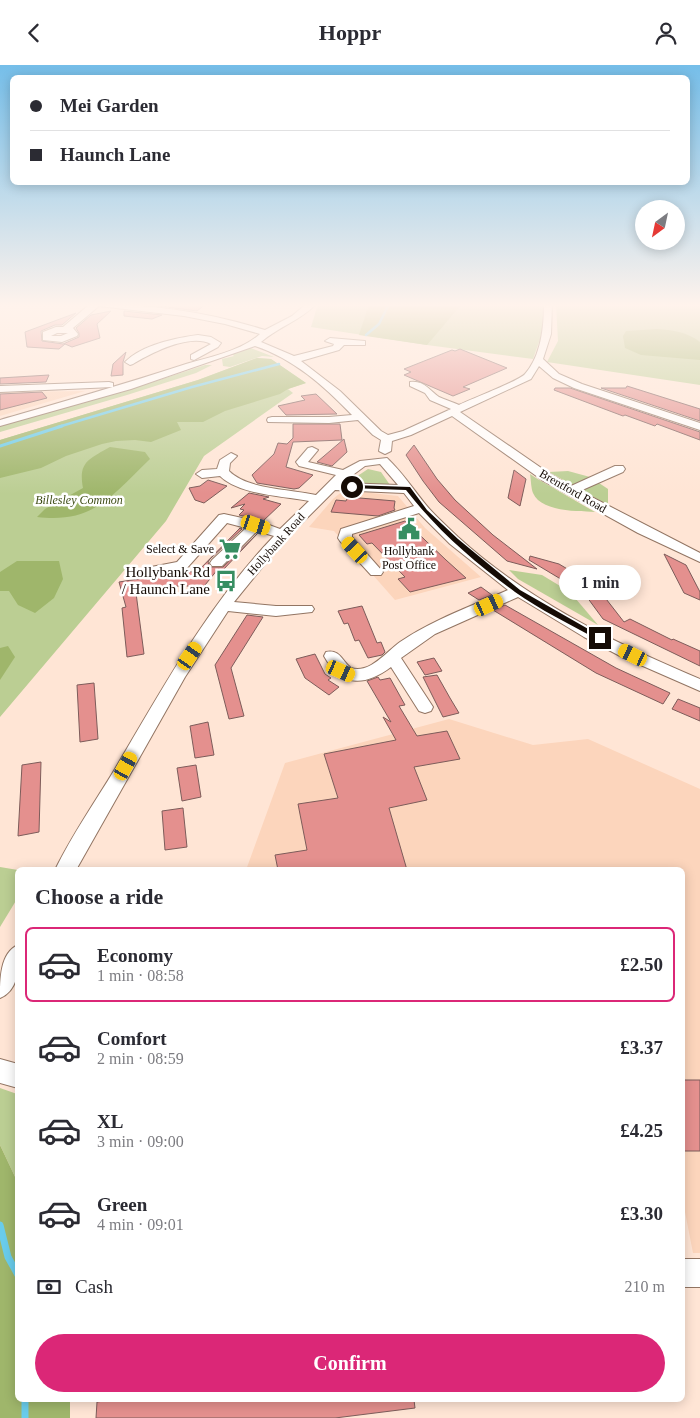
<!DOCTYPE html>
<meta charset="utf-8">
<style>
:root{--surface:#fff;--page:#f2f2f3;--text:#2b2b33;--muted:#7c7c81;--line:#e1e1e2;--accent:#db2777}
body{margin:0;font-family:Georgia,serif;background:var(--page);color:var(--text);height:100vh;display:flex;flex-direction:column;font-size:19px;white-space:nowrap}
*{box-sizing:border-box;margin:0}
p{font-size:16px;color:var(--muted)}
.icon{flex:none;width:28px;height:28px;fill:none;stroke:currentColor;stroke-width:2;stroke-linecap:round;stroke-linejoin:round}
.map{position:relative;flex:1;overflow:hidden}
.panel{position:absolute;left:15px;top:802px;width:670px;height:535px;display:flex;flex-direction:column;background:var(--surface);border-radius:8px;box-shadow:0 2px 12px #0003}
.panel>*{flex:none}
.guide{position:absolute;left:10px;top:10px;width:680px;height:110px;border-radius:8px;box-shadow:0 2px 12px #0003;display:grid;align-content:center;height:110px;padding:0 20px;background:var(--surface)}
.needle{width:32px;rotate:213deg}
.buttons{position:absolute;left:635px;top:135px;display:grid;gap:10px}
.buttons a{display:grid;place-items:center;width:50px;height:50px;border-radius:50%;background:var(--surface);box-shadow:0 2px 12px #0003;font-size:25px}
.end{position:absolute;width:22px;height:22px;margin:-11px;border:6px solid #150b05;background:#fff;box-shadow:0 0 0 2px #fff}
.from{border-radius:50%}
.bubble{position:absolute;height:35px;border-radius:18px;background:var(--surface);box-shadow:0 2px 12px #0003;font-size:16px;font-weight:700;line-height:35px;text-align:center}
.car{position:absolute;width:15px;height:30px;margin:-15px -8px;border-radius:6px;box-shadow:0 0 4px 1px #0007;background:linear-gradient(#f5c518 24%,#345 0 40%,#f5c518 0 76%,#345 0 86%,#f5c518 0)}
.guide b{display:flex;align-items:center;gap:18px;height:48px;font-size:19px}
.guide b+b{border-top:1px solid var(--line)}
.guide i{width:12px;height:12px;background:var(--text)}
ul{padding:0;list-style:none}
li{display:flex;align-items:center;gap:15px;height:75px;margin:0 10px 8px;padding:0 10px;border:2px solid transparent;border-radius:8px}
li div{flex:1}
li b{display:block;font-size:19px}
li em{font-style:normal;font-weight:700}
li.active{border-color:var(--accent)}
li>.icon{width:45px;height:45px;stroke-width:1.5}
h2{padding:0 20px;font-size:22px;line-height:60px}
.pay{display:flex;align-items:center;gap:12px;height:55px;padding:0 20px;font-size:19px}
.pay p{margin-inline-start:auto}
.button{display:flex;gap:10px;margin-top:auto;padding:10px 20px}
.button a{flex:1;height:58px;border-radius:30px;background:var(--accent);color:#fff;font-size:20px;font-weight:700;line-height:58px;text-align:center}
header{display:flex;justify-content:space-between;align-items:center;height:65px;padding:0 20px;background:var(--surface);font-size:22px;font-weight:700}
.map>svg:first-child{display:block}
</style>
<header><svg class="icon" aria-label="back" viewBox="0 0 24 24"><path d="M15 5l-7 7 7 7"/></svg>Hoppr<svg class="icon" aria-label="person" viewBox="0 0 24 24"><circle cx="12" cy="8" r="4"/><path d="M4 21q1-7 8-7t8 7"/></svg></header>
<div class="map">
<svg width="700" height="1353" viewBox="0 0 700 1353">
<rect width="100%" height="100%" fill="#ffe5d5"/>
<g fill="#fcd5bc">
<polygon points="85,326 0,351 0,327"/>
<polygon points="344,425 398,431 425,463 481,512 395,535 334,466 309,462 333,434"/>
<polygon points="449,654 533,680 588,674 700,724 700,1188 693,1188 685,1147 682,1146 682,805 246,805 285,698"/>
</g>
<g fill="#bbce93">
<polygon points="318,239 543,239 545,260 533,294 427,280 311,262"/>
<polygon points="556,239 700,239 700,320 547,297 558,276"/>
<polygon points="248,282 274,292 262,291 230,302 223,301 222,294 234,291 232,289"/>
<polygon points="257,293 271,294 306,318 288,324 293,328 204,391 166,456 0,652 0,375 198,315"/>
<polygon points="205,300 212,300 196,308 127,330 0,367 0,359 147,319"/>
<polygon points="368,404 381,407 390,420 354,418 359,410"/>
<polygon points="568,406 590,412 608,424 608,440 549,407"/>
<path d="M530,409L536,413L595,447C578,446 541,447 533,428C531,423 531,415 530,409Z"/>
<polygon points="509,505 542,510 570,527 598,560 518,514"/>
<polygon points="0,802 18,805 17,834 0,862"/>
<polygon points="0,1023 17,1029 17,1116 0,1080"/>
</g>
<g fill="#9fb66b">
<polygon points="369,239 467,239 461,240 427,280 359,270"/>
<path d="M657,264C673,265 687,267 700,277V295L641,290L625,283L623,271L626,266Z"/>
<polygon points="257,293 271,294 306,318 288,324 280,329 225,346 203,357 177,357 181,365 151,377 135,375 116,376 102,379 66,391 41,403 0,413 0,375 198,315"/>
<path d="M110,382L145,387L150,394C112,430 94,459 37,452L45,444L83,423C78,397 89,394 110,382Z"/>
<polygon points="17,496 59,496 63,514 54,533 35,548 18,540 9,526 0,526 0,507"/>
<polygon points="8,581 15,592 0,615 0,583"/>
<polygon points="0,1080 17,1116 18,1335 70,1335 70,1353 0,1353"/>
</g>
<g fill="none" stroke-linecap="round" stroke-linejoin="round">
<g stroke="#69cceb" stroke-width="2.5">
<polyline points="366,270 379,259 389,239"/>
<polyline points="58,362 192,322 279,299"/>
</g>
<polyline stroke="#69cceb" stroke-width="3" points="0,381 62,361"/>
<g stroke="#69cceb" stroke-width="7">
<polyline points="0,1160 8,1192 18,1210"/>
<polyline points="25,1335 25,1353"/>
</g>
</g>
<g fill="#e4908e" stroke="#7d5c5a">
<polygon points="144,239 206,239 197,246"/>
<polygon points="111,246 97,259 100,273 72,282 65,279 59,284 27,282 25,267 76,248 62,260 55,260 41,266 42,276 63,279 79,272 79,268 76,263 91,250"/>
<polygon points="124,246 162,250 152,254 124,251"/>
<polygon points="460,284 507,303 463,322 470,324 453,331 404,310 411,307 404,304 452,285 455,286"/>
<polygon points="126,287 123,297 123,310 111,311 113,299"/>
<polygon points="49,310 46,317 0,319 0,313"/>
<polygon points="627,321 700,344 700,356 601,323 626,323"/>
<polygon points="555,323 570,323 700,367 700,375 657,359 655,361 625,350 623,351 554,325"/>
<polygon points="42,327 47,333 0,345 0,329"/>
<polygon points="316,329 337,349 286,350 278,341 305,335 301,331"/>
<polygon points="293,359 340,359 342,375 293,377 286,402 313,410 299,423 294,424 257,418 252,410 274,389 278,378 287,379 293,373"/>
<polygon points="344,374 347,387 332,401 317,397"/>
<polygon points="414,380 437,414 455,435 493,470 537,504 507,496 439,437 423,416 406,390"/>
<polygon points="514,405 526,414 520,441 508,433"/>
<polygon points="208,415 227,421 204,438 195,435 189,423 200,421"/>
<polygon points="249,428 269,432 263,434 281,439 263,456 239,450 244,445 240,444 245,439 231,443"/>
<polygon points="348,432 395,436 394,443 395,445 378,451 331,447 336,435 346,436"/>
<polygon points="405,456 446,495 466,513 410,527 398,514 405,512 372,478 367,479 359,470"/>
<polygon points="240,463 242,464 210,494 208,497 210,502 223,502 258,468 223,505 218,504 201,525 184,520 136,528 144,589 127,592 122,543 126,542 119,517 188,506 196,508"/>
<polygon points="664,489 686,500 700,527 700,535 684,528"/>
<polygon points="530,491 559,499 596,521 624,557 630,554 672,575 673,574 700,586 700,601 603,554 584,528 529,495"/>
<polygon points="481,522 492,530 479,535 468,528"/>
<polygon points="505,540 616,603 670,628 663,639 596,608 493,545"/>
<polygon points="362,541 377,578 381,577 385,587 382,590 368,593 359,575 355,576 348,558 344,559 338,546"/>
<polygon points="247,550 263,552 231,603 244,651 229,654 215,600"/>
<polygon points="315,589 325,609 331,613 328,615 339,622 329,630 305,613 296,594"/>
<polygon points="434,593 442,606 425,610 417,597"/>
<polygon points="437,610 450,633 459,648 443,652 423,612"/>
<polygon points="378,612 380,615 390,613 405,640 399,641 417,671 447,666 460,694 414,702 427,735 389,743 407,805 278,805 275,790 307,785 298,739 338,733 324,689 396,675 383,652 391,657 367,616"/>
<polygon points="94,618 98,674 80,677 77,620"/>
<polygon points="678,634 700,643 700,656 672,644"/>
<polygon points="208,657 214,690 195,693 190,661"/>
<polygon points="41,697 39,767 18,771 22,700"/>
<polygon points="196,700 201,732 182,736 177,703"/>
<polygon points="183,743 187,782 165,785 162,746"/>
<rect x="682" y="1015" width="18" height="71"/>
<polygon points="111,1335 414,1335 415,1343 335,1353 96,1353 97,1337"/>
</g>
<g fill="none" stroke-linecap="round" stroke-linejoin="round">
<g stroke="#927563" stroke-width="2">
<g id="minor">
<path d="M90,239C150,239 208,247 265,265L292,251L306,239H316C300,256 278,262 261,277L294,291L333,281L334,279L325,276L330,273L365,276V280H344L339,285L301,296L340,326L381,366L388,370L403,366L451,344L430,335L425,328L410,321V317C424,315 430,326 439,332C445,335 453,337 459,340C471,334 519,316 525,309C541,291 544,262 544,239H552L551,269L543,294L559,309L582,319L700,358V365L574,323L553,313L539,301L531,314L460,347L550,409L571,421L615,401H623L625,404L623,407L580,426L700,488V497L638,468L542,415L452,351L411,370L392,376L391,386L385,389L379,386L381,375L373,370L358,355L329,358L268,357L267,355L268,353L272,352H329L352,350C324,321 294,294 255,281L131,324L0,361V355C62,337 125,319 186,299C210,292 241,286 260,269L225,259L184,251L99,241L73,263L78,269L77,271L62,277L43,275V267L56,262H63ZM57,268H68L61,271H51Z"/>
<path d="M198,270L211,272L221,278L218,282L194,295L191,294V290L211,279C190,268 151,288 133,299L130,300L125,297C142,280 175,273 198,270Z"/>
<polygon points="109,317 113,318 113,322 0,327 0,321"/>
<path d="M312,382L318,385L308,397L343,405L360,396L387,393C402,407 413,424 426,440C435,451 447,461 458,472C527,535 614,578 700,614V626L620,591L584,572L518,532L435,569L401,593L433,642L431,646L425,648L419,646L391,602C364,622 341,622 324,591L326,587C340,584 342,596 351,603C370,609 386,587 400,577C434,554 472,541 508,525L450,479L419,448L352,469V472L383,507L381,510H371L340,476L338,473L341,464L414,441L404,428L335,425L282,478L234,537L276,541H312L314,544L312,547L276,551L228,546L185,612L76,805H55C72,770 95,737 115,704C163,622 209,539 274,471L257,466L222,501H212L210,498L212,495L246,463L227,458L187,503L151,510L144,506L146,503L177,497L219,450L224,449L261,457L280,464L309,436C284,431 239,430 220,411L202,413L196,409L202,405L217,404L220,395L231,388L237,391L230,398L229,406C248,425 291,424 316,430L336,410L299,401L296,397L308,383ZM380,399L398,420L342,418L365,401Z"/>
<path d="M18,880C18,899 21,924 0,933C0,914 0,888 18,880Z"/>
<polygon points="0,994 18,999 18,1023 0,1018"/>
<rect x="682" y="1194" width="18" height="28"/>
</g>
</g>
<use href="#minor" fill="#fff" fill-rule="evenodd"/>
</g>
<linearGradient id="sky" x2="0" y2="1"><stop stop-color="#75bee9"/><stop offset="0.56" stop-color="#fff3ec"/><stop offset="1" stop-color="#fff3ec" stop-opacity="0"/></linearGradient>
<rect width="700" height="429" fill="url(#sky)"/>
<path fill="#150b05" d="M352,420L410,422L427,445L458,474L520,525L604,573L598,575C570,559 540,545 515,527C475,498 436,464 406,425L350,423Z"/>
<defs>
<g id="civic-bare" transform="scale(1.725)"><path d="M-.6-6.5H3V-4.5H.6V-3L4-1V1h2V6H-6V1h2V-1L-.6-3ZM-1.2 2.5V6h2.4V2.5Z" fill="#378e62" stroke="#fff" stroke-width="2.5" paint-order="stroke"/></g>
<g id="supermarket-bare" transform="scale(1.725)"><path d="M-6-5.5h2.5l.6 2H6L4.5 2H-2.5L-4.4-4H-6ZM-1.5 3.2a1.3 1.3 0 1 0 .1 0ZM3 3.2a1.3 1.3 0 1 0 .1 0Z" fill="#378e62" stroke="#fff" stroke-width="2.5" paint-order="stroke"/></g>
<g id="bus-bare" transform="scale(1.725)"><path d="M-5-6H5V4H4V6H2V4H-2V6H-4V4H-5ZM-3.5-4V0h7V-4ZM-3.5 1.2v1.5H-2V1.2ZM2 1.2v1.5H3.5V1.2Z" fill="#378e62" stroke="#fff" stroke-width="2.5" paint-order="stroke"/></g>
</defs>
<g fill-rule="evenodd">
<use href="#civic-bare" x="409" y="464"/>
<use href="#supermarket-bare" x="230" y="484"/>
<use href="#bus-bare" x="226" y="516"/>
</g>
<g text-anchor="middle" dominant-baseline="central" stroke-width="5" stroke-linejoin="round" paint-order="stroke">
<g font-size="12" fill="#150b05" stroke="#fff">
<text transform="translate(573 426) rotate(30)">Brentford Road</text>
<text transform="translate(276 479) rotate(-48)">Hollybank Road</text>
</g>
<g font-size="12" font-style="italic" fill="#404e18" stroke="#fff">
<text x="79" y="435">Billesley Common</text>
</g>
<g font-size="12" fill="#150b05" stroke="#fff" text-anchor="end">
<text x="214" y="484">Select &amp; Save</text>
<text x="409" y="486" text-anchor="middle">Hollybank<tspan x="409" dy="14">Post Office</tspan></text>
</g>
<g font-size="15" fill="#150b05" stroke="#fff" text-anchor="end">
<text x="210" y="507">Hollybank Rd<tspan x="210" dy="17">/ Haunch Lane</tspan></text>
</g>
</g>
</svg>
<div class="buttons">
<a><svg class="needle" viewBox="-14 -14 28 28"><path d="M0-13l5 13h-10z" fill="#e53935"/><path d="M0 13l5-13h-10z" fill="#7c7c81"/></svg></a>
</div>
<i class="end from" style="left:352px;top:422px"></i>
<i class="end" style="left:600px;top:573px"></i>
<div class="bubble" style="left:559px;top:500px;width:82px">1 min</div>
<i class="car" style="left:256px;top:460px;rotate:108deg"></i>
<i class="car" style="left:355px;top:485px;rotate:317deg"></i>
<i class="car" style="left:489px;top:540px;rotate:65deg"></i>
<i class="car" style="left:633px;top:590px;rotate:296deg"></i>
<i class="car" style="left:190px;top:591px;rotate:35deg"></i>
<i class="car" style="left:341px;top:606px;rotate:114deg"></i>
<i class="car" style="left:126px;top:701px;rotate:29deg"></i>
<div class="guide">
<b><i class="from"></i>Mei Garden</b>
<b><i></i>Haunch Lane</b>
</div>
<section class="panel">
<h2>Choose a ride</h2>
<ul>
<li class="active"><svg class="icon" aria-label="car" viewBox="0 0 24 24"><path d="M5 17H2v-5l4-1 3-4h7l3 4 3 1v5h-3M9 17h6M6 11h13"/><circle cx="7" cy="17" r="2"/><circle cx="17" cy="17" r="2"/></svg><div><b>Economy</b><p>1 min · 08:58</p></div><em>£2.50</em></li>
<li><svg class="icon" aria-label="car" viewBox="0 0 24 24"><path d="M5 17H2v-5l4-1 3-4h7l3 4 3 1v5h-3M9 17h6M6 11h13"/><circle cx="7" cy="17" r="2"/><circle cx="17" cy="17" r="2"/></svg><div><b>Comfort</b><p>2 min · 08:59</p></div><em>£3.37</em></li>
<li><svg class="icon" aria-label="car" viewBox="0 0 24 24"><path d="M5 17H2v-5l4-1 3-4h7l3 4 3 1v5h-3M9 17h6M6 11h13"/><circle cx="7" cy="17" r="2"/><circle cx="17" cy="17" r="2"/></svg><div><b>XL</b><p>3 min · 09:00</p></div><em>£4.25</em></li>
<li><svg class="icon" aria-label="car" viewBox="0 0 24 24"><path d="M5 17H2v-5l4-1 3-4h7l3 4 3 1v5h-3M9 17h6M6 11h13"/><circle cx="7" cy="17" r="2"/><circle cx="17" cy="17" r="2"/></svg><div><b>Green</b><p>4 min · 09:01</p></div><em>£3.30</em></li>
</ul>
<div class="pay"><svg class="icon" aria-label="cash" viewBox="0 0 24 24"><path d="M3 7h18v10H3z"/><circle cx="12" cy="12" r="2"/></svg>Cash<p>210 m</p></div>
<div class="button"><a>Confirm</a></div>
</section>
</div>
